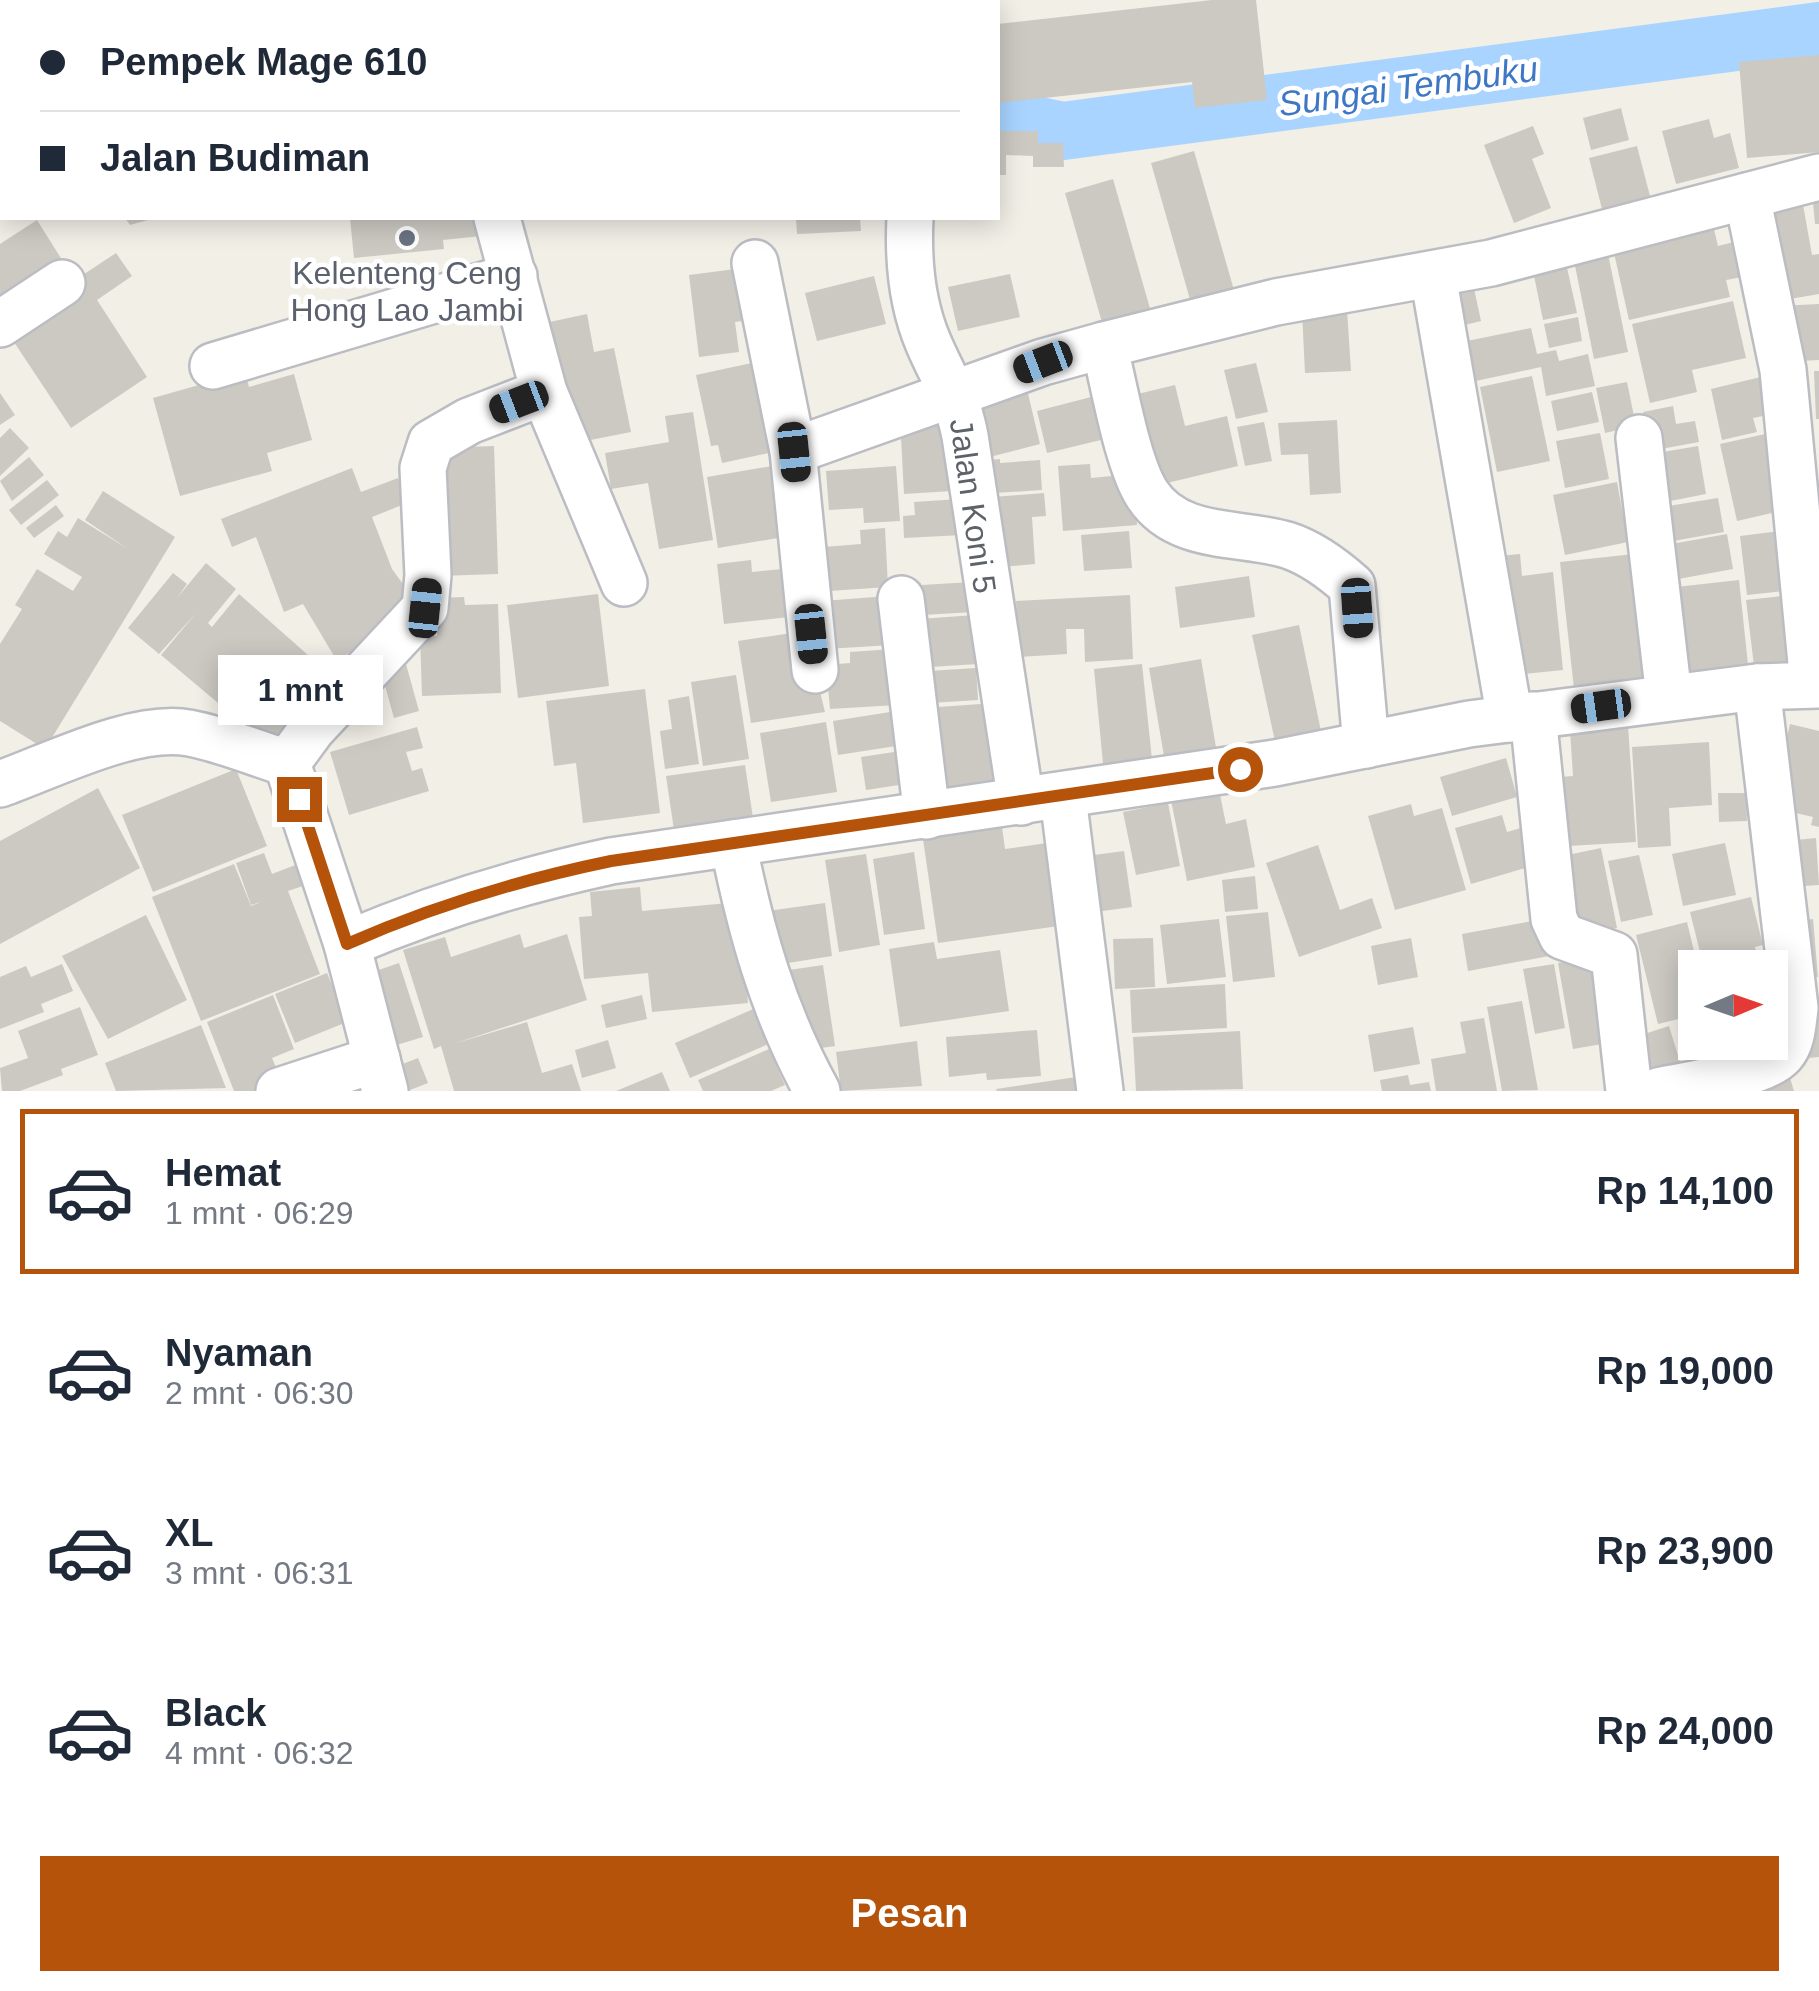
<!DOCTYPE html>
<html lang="id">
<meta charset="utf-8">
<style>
:root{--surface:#fff;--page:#f2f2f3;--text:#1f2937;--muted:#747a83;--line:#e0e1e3;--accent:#b45309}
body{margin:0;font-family:Helvetica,sans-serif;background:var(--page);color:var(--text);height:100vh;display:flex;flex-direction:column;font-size:38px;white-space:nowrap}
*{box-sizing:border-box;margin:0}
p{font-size:32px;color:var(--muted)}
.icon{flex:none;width:55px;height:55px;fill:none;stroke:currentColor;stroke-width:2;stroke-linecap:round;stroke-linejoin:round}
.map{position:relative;height:1091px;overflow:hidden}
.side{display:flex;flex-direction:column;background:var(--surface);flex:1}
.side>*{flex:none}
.hud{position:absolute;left:0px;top:0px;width:1000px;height:220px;box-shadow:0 5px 25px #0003;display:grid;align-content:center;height:220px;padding:0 40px;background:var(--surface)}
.needle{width:65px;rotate:88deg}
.fabs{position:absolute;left:1678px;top:950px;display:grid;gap:20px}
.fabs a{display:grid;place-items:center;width:110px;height:110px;border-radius:0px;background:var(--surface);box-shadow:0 5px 25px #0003;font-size:50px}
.end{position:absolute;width:45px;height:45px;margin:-22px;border:12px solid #b45309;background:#fff;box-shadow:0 0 0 5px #fff}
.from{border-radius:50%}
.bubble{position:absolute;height:70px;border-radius:0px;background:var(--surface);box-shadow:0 5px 25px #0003;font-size:32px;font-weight:700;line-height:70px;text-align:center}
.car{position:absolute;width:30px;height:60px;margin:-30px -15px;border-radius:12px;box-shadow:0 0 8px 2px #0007;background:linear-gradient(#222 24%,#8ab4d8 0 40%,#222 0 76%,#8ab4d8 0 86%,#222 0)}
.hud b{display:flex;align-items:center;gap:35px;height:95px;font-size:38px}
.hud b+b{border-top:2px solid var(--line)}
.hud i{width:25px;height:25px;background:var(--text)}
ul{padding:18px 0 0;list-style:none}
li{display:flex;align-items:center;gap:30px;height:165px;margin:0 20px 15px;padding:0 20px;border:5px solid transparent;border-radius:0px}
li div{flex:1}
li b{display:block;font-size:38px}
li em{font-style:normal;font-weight:700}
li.current{border-color:var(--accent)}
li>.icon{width:90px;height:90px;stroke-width:1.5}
.button{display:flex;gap:20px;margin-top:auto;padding:20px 40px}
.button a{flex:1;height:115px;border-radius:0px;background:var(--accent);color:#fff;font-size:40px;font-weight:700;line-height:115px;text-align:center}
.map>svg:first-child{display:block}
</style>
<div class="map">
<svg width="1819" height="1091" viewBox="0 0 1819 1091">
<rect width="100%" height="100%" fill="#f1efe6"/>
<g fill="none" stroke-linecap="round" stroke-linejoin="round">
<g stroke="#a8d4ff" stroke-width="58">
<polyline points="402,0 415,2"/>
<polyline points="998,117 1063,131 1819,31"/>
</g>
</g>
<g fill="#ccc9c3">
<polygon points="1212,0 1256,0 1267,100 1195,108 1192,82 998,103 998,24"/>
<polygon points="1819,55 1819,152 1747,158 1739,62"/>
<polygon points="1621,108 1629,140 1591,150 1583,118"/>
<polygon points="1709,119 1714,138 1730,133 1739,168 1676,184 1662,131"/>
<polygon points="1533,126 1544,154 1532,159 1551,208 1514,223 1484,145"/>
<polygon points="998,131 1038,131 1038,143 1063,143 1064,167 1033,167 1033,156 1006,155 1006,175 998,175"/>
<polygon points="1637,146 1651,200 1603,213 1589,158"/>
<polygon points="1194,151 1238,304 1195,317 1151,163"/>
<polygon points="1113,179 1153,319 1105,333 1065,193"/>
<polygon points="1819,180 1819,224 1815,224 1811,181"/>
<polygon points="1800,188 1812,255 1819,254 1819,294 1784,300 1765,195"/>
<polygon points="125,218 155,218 130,225"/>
<polygon points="350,218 480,218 482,236 443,240 444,249 354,258"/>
<polygon points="796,218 860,218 861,231 797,234"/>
<polygon points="37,220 69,271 0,317 0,244"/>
<polygon points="1712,221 1718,246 1734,242 1742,277 1726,280 1730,297 1629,320 1612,244"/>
<polygon points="1606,244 1628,352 1594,359 1572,251"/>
<polygon points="116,253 132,276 97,300 147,377 71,428 4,327"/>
<polygon points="1564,254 1577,313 1543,320 1531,261"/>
<polygon points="751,267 757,319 735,322 739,352 699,357 689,275"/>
<polygon points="1010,274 1020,317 958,331 948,287"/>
<polygon points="874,276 886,324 817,341 805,293"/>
<polygon points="1473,284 1481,321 1457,327 1449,289"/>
<polygon points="1733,301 1746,358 1692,370 1697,392 1650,403 1632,324"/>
<polygon points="1819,304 1819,360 1782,362 1779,306"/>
<polygon points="1347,310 1351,371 1305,373 1302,312"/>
<polygon points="587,314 594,352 614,348 631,432 570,444 545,323"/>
<polygon points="1578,317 1582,341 1549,348 1544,324"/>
<polygon points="1531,328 1537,354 1556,350 1559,361 1588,354 1595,386 1546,396 1541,367 1471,382 1462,342"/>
<polygon points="761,361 774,452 722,463 718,445 711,446 696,375"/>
<polygon points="1256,363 1268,412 1236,419 1224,370"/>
<polygon points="1814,371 1819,371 1819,419 1816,419"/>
<polygon points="245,372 249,387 294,374 312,440 267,453 272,471 180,496 153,398"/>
<polygon points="1769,375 1778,413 1753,418 1757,432 1722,440 1711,389"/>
<polygon points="1532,376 1550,461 1497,472 1480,387"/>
<polygon points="1025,381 1040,444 982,459 966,395"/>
<polygon points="1627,382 1636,426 1605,433 1596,388"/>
<polygon points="1175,385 1185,426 1227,416 1238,466 1146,488 1125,397"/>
<polygon points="1592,392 1599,422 1557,431 1551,401"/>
<polygon points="0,393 15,415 0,425"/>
<polygon points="1095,396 1105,439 1047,453 1037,411"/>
<polygon points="1673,406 1676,424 1695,421 1699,442 1650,451 1643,412"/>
<polygon points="693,412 713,540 659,549 648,483 611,489 605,453 669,442 665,416"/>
<polygon points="947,414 952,491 904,494 900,418"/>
<polygon points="1337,420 1341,493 1310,495 1308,454 1281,455 1278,423"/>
<polygon points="1264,422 1272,461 1245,466 1237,427"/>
<polygon points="10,428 29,448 0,476 0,438"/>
<polygon points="1774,432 1776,512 1737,521 1720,444"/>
<polygon points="1600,433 1609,479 1565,488 1556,441"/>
<polygon points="494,446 498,574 439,576 435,448"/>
<polygon points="1698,446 1706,494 1660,503 1651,454"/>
<polygon points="29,457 44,475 12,501 0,481"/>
<polygon points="1000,459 1000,463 1040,460 1042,490 979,494 976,461"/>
<polygon points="1090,464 1091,478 1133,474 1137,525 1063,531 1058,466"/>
<polygon points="778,465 790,536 718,548 707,477"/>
<polygon points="896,466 900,521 864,523 863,508 829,510 826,471"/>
<polygon points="352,468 361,492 398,478 407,503 372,517 392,569 419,606 337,661 303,604 284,612 256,537 232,547 221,519"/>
<polygon points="47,480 59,495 21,525 9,510"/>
<polygon points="1617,482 1628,542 1565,555 1553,495"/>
<polygon points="103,491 175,537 45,749 0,721 0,644 22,609 15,605 37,569 73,591 82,577 44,554 58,531 67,537 78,518 128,549 85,520"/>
<polygon points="1044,493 1046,516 1032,517 1035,564 1001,567 981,498"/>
<polygon points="1718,498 1724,532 1662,543 1656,508"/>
<polygon points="960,499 962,535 904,538 903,516 915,515 914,502"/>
<polygon points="56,505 64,516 34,538 26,528"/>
<polygon points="885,528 888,587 814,592 811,548 861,544 860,530"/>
<polygon points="1787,530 1794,590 1747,595 1740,536"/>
<polygon points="1129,531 1132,568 1084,571 1081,535"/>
<polygon points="1727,534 1733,569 1662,582 1655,547"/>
<polygon points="1643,553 1658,689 1575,698 1560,562"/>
<polygon points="1520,554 1522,576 1553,572 1563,670 1514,675 1488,557"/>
<polygon points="751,560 752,572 793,568 798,616 724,624 717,564"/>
<polygon points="206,563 236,589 208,623 212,627 239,594 335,679 275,751 161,655 196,613 159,654 128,628 173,573 187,584 177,598"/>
<polygon points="1249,576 1255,617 1180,628 1175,587"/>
<polygon points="1739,580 1749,674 1686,681 1676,587"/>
<polygon points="973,582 974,612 905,616 904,586"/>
<polygon points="598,594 609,686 518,698 507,605"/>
<polygon points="1800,594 1808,667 1755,674 1746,600"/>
<polygon points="1130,595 1133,659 1085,662 1084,629 1066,629 1067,654 1019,657 1016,601"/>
<polygon points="888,596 891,645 826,649 823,601"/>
<polygon points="464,597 465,605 498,604 501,693 422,696 420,636 437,636 436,598"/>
<polygon points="975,615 978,664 930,667 906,620"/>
<polygon points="1299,625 1322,736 1276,746 1252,635"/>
<polygon points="805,631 825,712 751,723 738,641"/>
<polygon points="893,649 897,705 830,709 826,665 850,663 850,652"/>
<polygon points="1201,659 1218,759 1166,768 1149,668"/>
<polygon points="406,664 419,711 394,718 381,671"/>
<polygon points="1142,664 1153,769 1104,774 1094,669"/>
<polygon points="976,668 978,700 915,704 913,672"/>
<polygon points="736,675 749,759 703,766 691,682"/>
<polygon points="645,689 660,813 583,823 576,763 554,766 546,701"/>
<polygon points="689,696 699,764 665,769 660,731 672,729 668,700"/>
<polygon points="995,703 1001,795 929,799 924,708"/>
<polygon points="903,710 909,744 838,755 833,721"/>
<polygon points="826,722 837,792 771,802 760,733"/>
<polygon points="1790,724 1819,731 1819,827 1811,825 1813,817 1771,807"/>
<polygon points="1628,726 1636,842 1552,847 1548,778 1573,776 1570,730"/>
<polygon points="417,727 423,748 406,752 412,771 422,768 429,791 349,815 330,752"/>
<polygon points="1709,742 1712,805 1669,808 1671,846 1638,848 1632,747"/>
<polygon points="907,750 912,783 866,790 861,757"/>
<polygon points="1506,758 1517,797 1452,816 1440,777"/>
<polygon points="745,765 753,818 674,830 666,776"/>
<polygon points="236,769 267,846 153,892 122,815"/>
<polygon points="98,788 140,868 0,944 0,841"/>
<polygon points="1219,790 1226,824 1246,819 1255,867 1187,881 1171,800"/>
<polygon points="1718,793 1746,793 1747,821 1719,822"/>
<polygon points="1168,803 1180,866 1136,875 1123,812"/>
<polygon points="1411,804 1414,816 1442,808 1466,890 1395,910 1368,816"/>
<polygon points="1502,815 1507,832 1535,824 1546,862 1471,884 1455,828"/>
<polygon points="1002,827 1005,849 1047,843 1059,926 938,943 923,839"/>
<polygon points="1816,838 1819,885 1789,887 1785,841"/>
<polygon points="1725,843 1736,895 1683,906 1672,854"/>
<polygon points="1318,845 1340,910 1372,898 1382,928 1299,957 1266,863"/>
<polygon points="1601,848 1617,928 1570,938 1553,858"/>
<polygon points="1124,851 1132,907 1088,913 1079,857"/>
<polygon points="914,852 925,929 884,935 873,859"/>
<polygon points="264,853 272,874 298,864 306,885 288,891 320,974 201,1021 152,897 234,864 251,906 261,902 251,905 236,863"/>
<polygon points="866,854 880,945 839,952 825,860"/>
<polygon points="1639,855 1653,915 1621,922 1608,861"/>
<polygon points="1255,876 1258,909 1225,912 1222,880"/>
<polygon points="640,887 642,911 739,902 748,1003 652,1012 648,973 584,979 579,917 592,916 590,892"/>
<polygon points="1751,897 1763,945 1755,947 1760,968 1704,968 1690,912"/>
<polygon points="825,903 832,956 769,966 760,912"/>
<polygon points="1268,912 1275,977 1233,982 1226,916"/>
<polygon points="146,915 187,1000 108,1039 62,956"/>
<polygon points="1219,919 1226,977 1167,984 1160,925"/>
<polygon points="1543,919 1549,956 1468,971 1462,934"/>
<polygon points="1813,919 1818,977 1796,979 1792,921"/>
<polygon points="1687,922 1698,968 1695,1015 1658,1024 1636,935"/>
<polygon points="520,934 524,948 567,934 587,1000 453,1044 527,1022 542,1073 572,1064 581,1091 454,1091 441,1046 434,1049 403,950 445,937 451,957"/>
<polygon points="1153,938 1155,987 1115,989 1113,939"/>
<polygon points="1411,938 1418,977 1378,985 1371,946"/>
<polygon points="934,942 937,959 1000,950 1009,1011 900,1027 889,949"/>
<polygon points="1592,957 1608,1043 1573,1049 1558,963"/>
<polygon points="399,963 423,1037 390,1047 367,974"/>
<polygon points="62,964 73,991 41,1004 44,1012 0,1029 0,977 26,966 31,977"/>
<polygon points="1554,964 1565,1028 1535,1034 1523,969"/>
<polygon points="823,965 835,1046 801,1051 789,970"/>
<polygon points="327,973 347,1022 295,1043 275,994"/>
<polygon points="1225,984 1227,1028 1132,1033 1130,990"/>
<polygon points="273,995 294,1049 272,1058 282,1082 260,1091 234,1091 207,1022"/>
<polygon points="642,995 647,1019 606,1028 601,1005"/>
<polygon points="1819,997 1819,1057 1809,1058 1806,998"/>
<polygon points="1522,1001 1538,1090 1502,1091 1487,1007"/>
<polygon points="80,1007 98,1055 61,1069 63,1075 20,1091 2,1091 0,1068 28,1058 18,1031"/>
<polygon points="758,1007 773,1042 690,1078 675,1043"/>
<polygon points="1484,1018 1497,1091 1436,1091 1431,1059 1466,1053 1460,1022"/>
<polygon points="201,1025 226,1088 116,1091 105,1063"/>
<polygon points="1669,1026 1684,1075 1644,1088 1629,1039"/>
<polygon points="1413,1027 1420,1064 1374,1072 1368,1035"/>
<polygon points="1037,1030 1041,1076 987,1080 986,1073 949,1077 946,1037"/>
<polygon points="1240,1031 1243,1089 1136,1091 1133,1037"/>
<polygon points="608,1040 616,1068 582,1078 575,1050"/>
<polygon points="917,1041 922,1086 841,1091 836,1052"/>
<polygon points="1713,1042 1770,1042 1721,1067"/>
<polygon points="769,1049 785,1085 771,1091 703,1091 698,1080"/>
<polygon points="418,1058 428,1083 410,1090 400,1065"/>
<polygon points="662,1072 670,1091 616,1091"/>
<polygon points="1408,1075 1410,1085 1429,1082 1431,1091 1382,1091 1380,1080"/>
<polygon points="1083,1076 1085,1091 997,1091 996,1089"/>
<polygon points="1790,1078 1794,1091 1752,1091 1752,1090"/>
</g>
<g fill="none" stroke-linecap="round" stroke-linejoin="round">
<g stroke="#bbbdc3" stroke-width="50">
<g id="minor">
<polyline points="457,2 457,0"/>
<polyline points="964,2 965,0"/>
<polyline points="1747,196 1783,370 1813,684"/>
<polyline points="497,218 544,392 624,583"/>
<path d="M910,218C908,258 912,304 928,342C944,380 956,392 965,436L1021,802"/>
<polyline points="755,263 793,451 815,670"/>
<polyline points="1433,275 1510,719"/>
<polyline points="0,324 62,283"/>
<path d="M1104,345C1114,384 1127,463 1147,494C1177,541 1240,531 1287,545C1312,553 1333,569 1352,586L1366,745"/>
<polyline points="213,366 514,276"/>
<polyline points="1639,438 1669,697"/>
<polyline points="793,451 1043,362 1104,345 1276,302 1491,263 1819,177"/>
<polyline points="901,599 927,816"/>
<polyline points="1533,715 1554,919 1562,936 1614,955 1629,1091"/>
<polyline points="287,763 312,729 425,608 428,575 423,468 431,443 469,421 544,392"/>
<polyline points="287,763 347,944 385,1091"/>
<path d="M0,784C51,766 135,723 189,733C222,739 255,753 287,763"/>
<polyline points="1063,797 1100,1091"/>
<path d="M733,843C751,932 773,1011 817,1091"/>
<path d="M347,944C434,907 519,881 611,861L1275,763L1469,724L1757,687L1819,685"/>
<polyline points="279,1091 377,1059"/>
<path d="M1658,1091C1688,1084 1762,1076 1782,1054C1793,1042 1793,1022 1795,1008L1757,687"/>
</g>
</g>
<use href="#minor" stroke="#fff" stroke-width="45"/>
</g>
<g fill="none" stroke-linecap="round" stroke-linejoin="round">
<path stroke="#b45309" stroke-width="12" d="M299,799L347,944C433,906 519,880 611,861L1240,769"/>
</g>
<circle fill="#6b7280" stroke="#fff" stroke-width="4" cx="407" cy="238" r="10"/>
<g text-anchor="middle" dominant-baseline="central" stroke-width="9" stroke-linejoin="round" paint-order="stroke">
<g font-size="32" fill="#5b616d" stroke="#fff">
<text x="407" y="273">Kelenteng Ceng<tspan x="407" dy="37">Hong Lao Jambi</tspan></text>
</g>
<g font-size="32" fill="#5d6168" stroke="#fff">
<text transform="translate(973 506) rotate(82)">Jalan Koni 5</text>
</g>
<g font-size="35" font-style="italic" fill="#3e77c4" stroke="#fff">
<text transform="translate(1408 86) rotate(-8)">Sungai Tembuku</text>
</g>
</g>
</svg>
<div class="fabs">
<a><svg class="needle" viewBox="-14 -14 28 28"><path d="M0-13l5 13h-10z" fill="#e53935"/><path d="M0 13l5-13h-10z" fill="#747a83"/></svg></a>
</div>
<i class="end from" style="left:1240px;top:769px"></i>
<i class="end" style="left:299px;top:799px"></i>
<div class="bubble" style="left:218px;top:655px;width:165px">1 mnt</div>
<i class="car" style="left:1043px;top:362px;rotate:249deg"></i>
<i class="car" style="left:519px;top:402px;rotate:249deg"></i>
<i class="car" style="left:794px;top:452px;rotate:174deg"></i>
<i class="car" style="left:425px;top:608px;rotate:6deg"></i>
<i class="car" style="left:1357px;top:608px;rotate:176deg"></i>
<i class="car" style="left:811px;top:634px;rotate:174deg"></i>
<i class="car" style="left:1601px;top:706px;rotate:262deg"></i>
<div class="hud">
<b><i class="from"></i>Pempek Mage 610</b>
<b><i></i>Jalan Budiman</b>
</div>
</div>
<section class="side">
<ul>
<li class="current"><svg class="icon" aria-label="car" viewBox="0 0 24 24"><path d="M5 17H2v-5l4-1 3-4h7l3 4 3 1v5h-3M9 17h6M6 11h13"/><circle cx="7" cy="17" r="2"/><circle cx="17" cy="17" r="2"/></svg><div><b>Hemat</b><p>1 mnt · 06:29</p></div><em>Rp 14,100</em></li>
<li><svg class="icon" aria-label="car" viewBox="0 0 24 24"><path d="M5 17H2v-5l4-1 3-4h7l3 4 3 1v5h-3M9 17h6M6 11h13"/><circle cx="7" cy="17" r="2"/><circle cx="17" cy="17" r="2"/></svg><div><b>Nyaman</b><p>2 mnt · 06:30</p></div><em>Rp 19,000</em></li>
<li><svg class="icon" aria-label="car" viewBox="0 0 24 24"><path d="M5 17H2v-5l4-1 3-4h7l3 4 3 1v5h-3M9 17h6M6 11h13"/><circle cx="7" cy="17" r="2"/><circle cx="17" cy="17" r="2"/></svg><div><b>XL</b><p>3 mnt · 06:31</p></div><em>Rp 23,900</em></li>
<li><svg class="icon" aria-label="car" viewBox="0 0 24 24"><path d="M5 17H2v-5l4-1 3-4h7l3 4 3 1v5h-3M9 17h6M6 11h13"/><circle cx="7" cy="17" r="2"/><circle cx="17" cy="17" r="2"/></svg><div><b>Black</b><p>4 mnt · 06:32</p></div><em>Rp 24,000</em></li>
</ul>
<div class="button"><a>Pesan</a></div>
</section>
